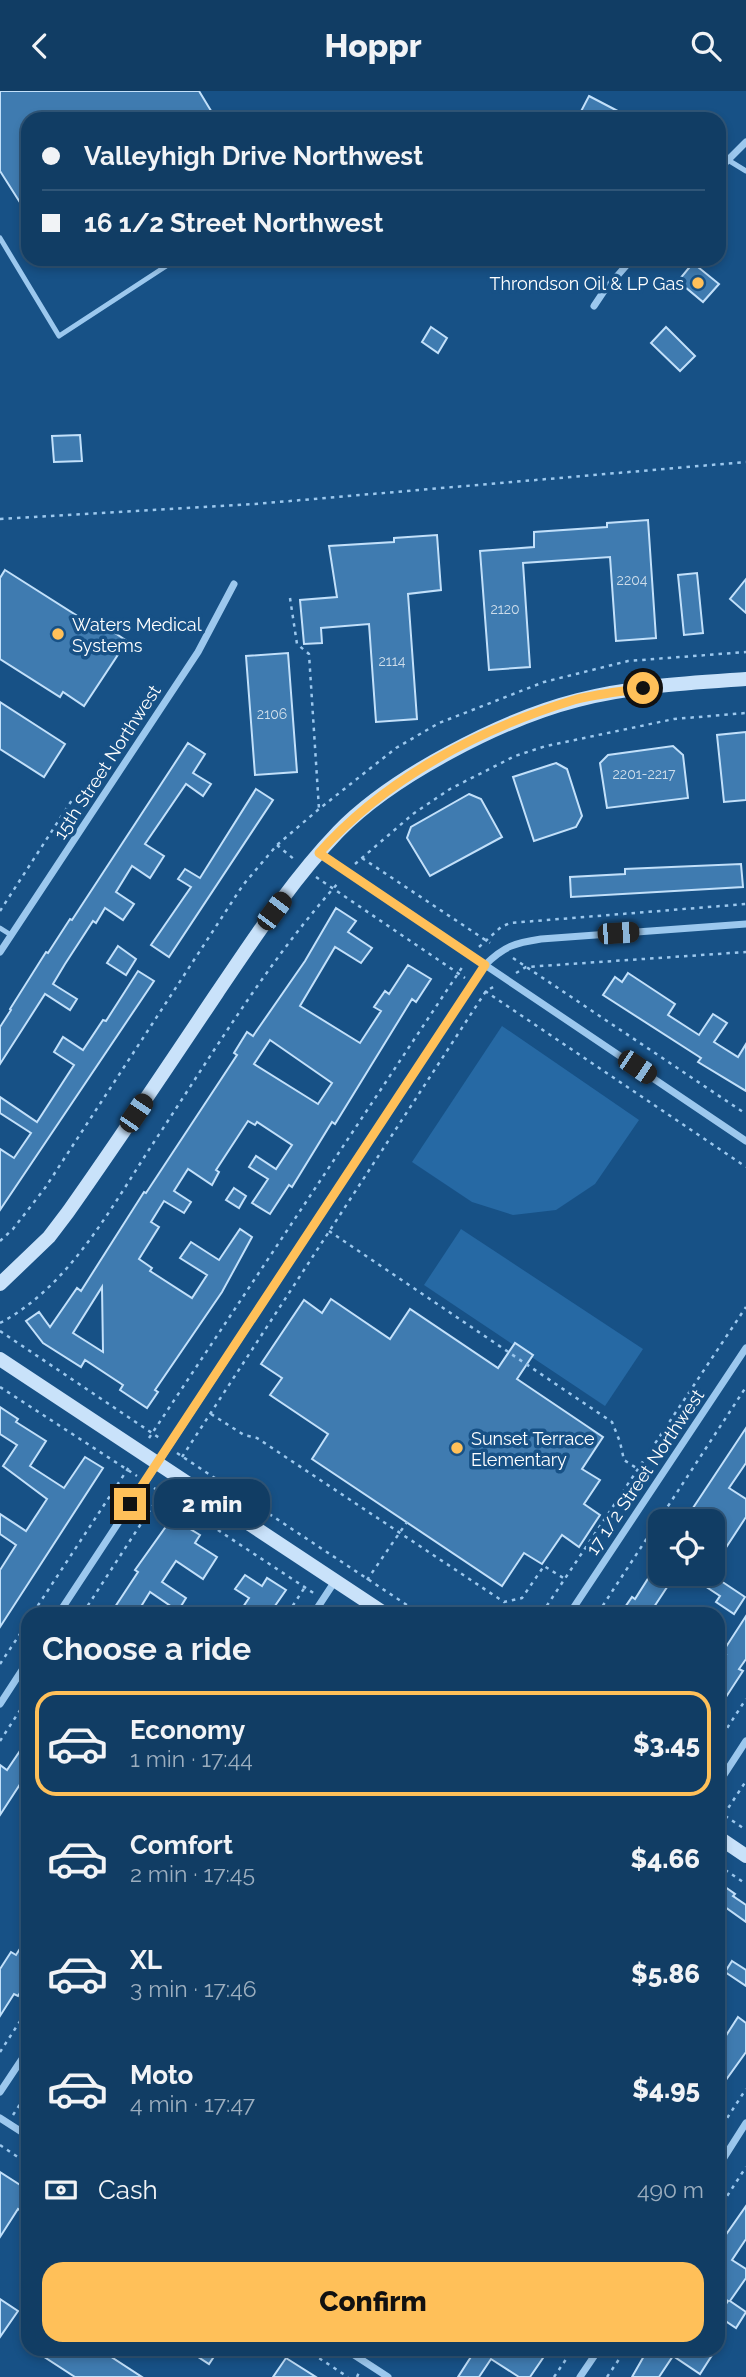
<!DOCTYPE html>
<meta charset="utf-8">
<style>
:root{--surface:#113d64;--page:#1e486d;--text:#f1f3f6;--muted:#9caebf;--line:#305678;--accent:#ffc059}
body{margin:0;font-family:Raleway,sans-serif;background:var(--page);color:var(--text);height:100vh;display:flex;flex-direction:column;font-size:26px;white-space:nowrap}
*{box-sizing:border-box;margin:0}
p{font-size:23px;color:var(--muted)}
.icon{flex:none;width:38px;height:38px;fill:none;stroke:currentColor;stroke-width:2;stroke-linecap:round;stroke-linejoin:round}
.map{position:relative;flex:1;overflow:hidden}
.side{position:absolute;left:21px;top:1516px;width:704px;height:749px;display:flex;flex-direction:column;background:var(--surface);border-radius:21px;box-shadow:0 4px 10px #0003,0 0 0 2px var(--line)}
.side>*{flex:none}
.banner{position:absolute;left:21px;top:21px;width:705px;height:154px;border-radius:21px;box-shadow:0 4px 10px #0003,0 0 0 2px var(--line);display:grid;align-content:center;height:154px;padding:0 21px;background:var(--surface)}
.tools{position:absolute;left:648px;top:1418px;display:grid;gap:14px}
.tools a{display:grid;place-items:center;width:77px;height:77px;border-radius:14px;background:var(--surface);box-shadow:0 4px 10px #0003,0 0 0 2px var(--line);font-size:35px}
.end{position:absolute;width:32px;height:32px;margin:-16px;border:9px solid #ffc059;background:#111;box-shadow:0 0 0 4px #111}
.from{border-radius:50%}
.bubble{position:absolute;height:49px;border-radius:21px;background:var(--surface);box-shadow:0 4px 10px #0003,0 0 0 2px var(--line);font-size:23px;font-weight:800;line-height:49px;text-align:center}
.car{position:absolute;width:21px;height:42px;margin:-21px -10px;border-radius:9px;box-shadow:0 0 5px 2px #0007;background:linear-gradient(#222 24%,#8ab4d8 0 40%,#222 0 76%,#8ab4d8 0 86%,#222 0)}
.banner b{display:flex;align-items:center;gap:24px;height:66px;font-size:26px}
.banner b+b{border-top:2px solid var(--line)}
.banner i{width:18px;height:18px;background:var(--text)}
ul{padding:0;list-style:none}
li{display:flex;align-items:center;gap:21px;height:105px;margin:0 14px 10px;padding:0 7px;border:4px solid transparent;border-radius:21px}
li div{flex:1}
li b{display:block;font-size:26px}
li em{font-style:normal;font-weight:800}
li.active{border-color:var(--accent)}
li>.icon{width:63px;height:63px;stroke-width:1.5}
h2{padding:0 21px;font-size:32px;line-height:84px}
.pay{display:flex;align-items:center;gap:18px;height:77px;padding:0 21px;font-size:26px}
.pay p{margin-inline-start:auto}
.primary-button{display:flex;gap:14px;margin-top:auto;padding:14px 21px}
.primary-button a{flex:1;height:80px;border-radius:21px;background:var(--accent);color:#111;font-size:28px;font-weight:800;line-height:80px;text-align:center}
header{display:flex;justify-content:space-between;align-items:center;height:91px;padding:0 21px;background:var(--surface);font-size:32px;font-weight:800}
.map>svg:first-child{display:block}
</style>
<header><svg class="icon" aria-label="back" viewBox="0 0 24 24"><path d="M15 5l-7 7 7 7"/></svg>Hoppr<svg class="icon" aria-label="search" viewBox="0 0 24 24"><circle cx="10" cy="10" r="6"/><path d="M15 15l6 6"/></svg></header>
<div class="map">
<svg width="746" height="2286" viewBox="0 0 746 2286">
<rect width="100%" height="100%" fill="#175186"/>
<g fill="#2669a4">
<polygon points="502,935 639,1029 595,1093 556,1119 513,1124 472,1111 412,1071"/>
<polygon points="461,1138 643,1258 605,1315 424,1194"/>
</g>
<g fill="#3f7bb0" stroke="#c2e0fa" stroke-width="2" fill-rule="evenodd">
<polygon points="0,0 199,0 216,28 28,28 28,124 0,80"/>
<polygon points="589,5 633,28 577,28"/>
<polygon points="693,172 719,193 703,211 678,190"/>
<polygon points="431,236 447,247 438,262 422,251"/>
<polygon points="666,236 695,265 680,280 651,252"/>
<polygon points="80,344 82,370 54,371 52,345"/>
<polygon points="648,429 656,547 616,550 610,466 523,472 530,576 489,579 480,460 534,456 534,441 607,436 607,432"/>
<polygon points="437,444 441,499 408,503 417,628 376,631 369,533 321,537 322,552 304,553 300,509 337,506 329,455 394,451 394,447"/>
<polygon points="5,479 95,536 98,531 127,550 84,615 63,601 60,606 0,568 0,487"/>
<polygon points="697,482 703,542 684,544 678,484"/>
<polygon points="746,488 746,522 730,508"/>
<polygon points="288,562 297,681 255,684 246,565"/>
<polygon points="0,611 65,653 44,686 0,658"/>
<polygon points="746,641 746,709 724,711 717,644"/>
<polygon points="188,652 205,663 193,682 211,693 203,705 186,693 145,753 164,765 150,787 132,775 116,801 134,813 123,829 105,817 96,832 93,830 65,873 53,893 77,908 70,919 45,903 0,973 0,936 11,919 10,918 46,861 48,862 70,828 72,829"/>
<polygon points="673,655 683,664 688,707 607,717 600,672 608,664"/>
<polygon points="556,672 567,678 582,725 576,736 534,750 513,686"/>
<polygon points="256,698 273,709 169,866 151,854 191,796 178,788 185,778 200,787"/>
<polygon points="469,703 481,708 502,746 430,785 407,747 411,736"/>
<polygon points="741,773 743,796 571,806 570,786 625,783 625,778"/>
<path d="M336,817L356,830L348,841L372,857L361,872L335,856L300,915L360,952L381,920L374,916L385,900L389,903L408,874L431,888L416,911L412,908L335,1033L332,1031L292,1096L289,1094L270,1123L252,1112L268,1088L249,1076L256,1065L276,1078L292,1054L257,1031L255,1034L248,1030L216,1079L219,1081L212,1094L188,1078L174,1100L191,1111L184,1122L164,1110L151,1131L159,1136L139,1168L152,1177L150,1180L192,1207L207,1184L180,1167L191,1151L219,1169L240,1138L252,1146L222,1201L155,1299L158,1301L147,1317L120,1299L123,1294L85,1269L81,1276L43,1252L26,1230L39,1221L50,1236L77,1197L81,1200L144,1101L146,1102L237,964L234,962L247,941L253,945L305,870ZM270,949L332,992L318,1013L254,973ZM102,1196L103,1261L73,1242Z"/>
<polygon points="118,855 136,868 126,884 107,872"/>
<polygon points="138,880 154,890 0,1119 0,1058 14,1067 31,1042 0,1022 0,1006 37,1031 74,974 54,961 63,946 83,959 103,929 106,930"/>
<polygon points="628,882 675,913 668,924 699,944 713,923 727,932 714,951 738,966 746,953 746,1000 698,971 701,967 603,904 615,886 622,891"/>
<polygon points="234,1097 246,1105 239,1117 226,1109"/>
<polygon points="331,1208 390,1248 410,1218 498,1277 515,1252 533,1264 517,1288 603,1346 582,1378 600,1389 584,1413 600,1424 579,1456 562,1444 542,1473 524,1462 502,1495 312,1368 328,1343 270,1304 282,1287 261,1273 304,1209 322,1222"/>
<polygon points="0,1316 18,1328 16,1331 46,1350 30,1375 64,1397 85,1366 103,1377 0,1536 0,1479 16,1454 0,1443 0,1423 26,1440 47,1408 3,1375 17,1354 0,1343"/>
<polygon points="746,1337 746,1372 729,1397 746,1408 746,1426 712,1478 712,1430 699,1430 689,1423"/>
<polygon points="172,1427 200,1444 195,1452 217,1466 203,1488 176,1470 162,1491 186,1507 178,1520 150,1501 137,1522 111,1522 138,1481 135,1479"/>
<polygon points="656,1475 660,1478 660,1482 666,1482 673,1487 650,1522 621,1522 632,1506 635,1508"/>
<polygon points="685,1482 721,1482 718,1488 745,1506 734,1523 716,1511 720,1505"/>
<polygon points="245,1484 262,1495 267,1487 286,1499 270,1522 239,1522 249,1507 235,1498"/>
<polygon points="746,1525 746,1568 739,1578 743,1580 726,1606 718,1601 718,1576 726,1564 722,1562"/>
<polygon points="28,1648 28,1681 0,1724 0,1674 7,1679"/>
<polygon points="718,1791 735,1803 733,1805 746,1814 746,1831 718,1811"/>
<polygon points="28,1845 28,1889 18,1905 14,1903 0,1925 0,1878 11,1861 16,1864"/>
<polygon points="732,1870 746,1879 746,1895 725,1881"/>
<polygon points="738,1926 746,1932 746,1961 718,2000 718,1957"/>
<polygon points="0,2081 28,2099 28,2125 18,2118 0,2146"/>
<polygon points="746,2115 746,2148 732,2169 746,2178 746,2187 730,2210 746,2221 736,2237 718,2225 728,2210 718,2203 718,2155"/>
<polygon points="0,2208 18,2220 0,2246"/>
<polygon points="32,2258 99,2258 142,2286 75,2286"/>
<polygon points="186,2258 219,2258 209,2273"/>
<polygon points="476,2258 536,2258 545,2264 530,2286 519,2286 491,2268 479,2286 458,2286"/>
<polygon points="648,2258 716,2258 700,2283 673,2265 659,2286 632,2286"/>
<polygon points="286,2267 316,2286 273,2286"/>
</g>
<g fill="none" stroke-linecap="round" stroke-linejoin="round">
<g stroke="#9cc8ee" stroke-width="2.5" stroke-dasharray="3.5 5" stroke-linecap="butt">
<polyline points="0,428 255,413 746,371"/>
<polyline points="290,507 297,553 309,563 319,718"/>
<polyline points="277,754 295,769"/>
<polyline points="362,767 490,852"/>
<polyline points="355,773 413,723 450,698 515,665 546,655 674,628 746,622"/>
<polyline points="316,786 465,887"/>
<polyline points="0,820 72,709"/>
<polyline points="479,856 501,836 510,832 746,813"/>
<polyline points="513,867 746,1023"/>
<polyline points="516,882 526,876 746,861"/>
<polyline points="485,900 746,1076"/>
<polyline points="329,1140 612,1331 620,1351 624,1369 638,1378"/>
<polyline points="0,1150 13,1138 45,1097 243,794 277,754 319,718 396,657 439,632 544,591 628,570 746,561"/>
<path d="M0,1232C70,1195 112,1115 154,1051C213,962 268,870 339,791"/>
<polyline points="0,1240 161,1348"/>
<polyline points="0,1296 137,1385"/>
<polyline points="211,1323 244,1344 257,1347 504,1511 522,1507 544,1475 565,1488"/>
<polyline points="149,1347 463,875"/>
<polyline points="177,1362 419,1522"/>
<polyline points="182,1366 486,900 495,895"/>
<polyline points="154,1397 315,1503"/>
<polyline points="367,1489 407,1431"/>
<polyline points="332,1515 344,1522"/>
<polyline points="33,1522 131,1373"/>
<polyline points="83,1522 161,1402"/>
<polyline points="288,1522 305,1496"/>
<polyline points="542,1522 746,1216"/>
<polyline points="598,1522 746,1296"/>
<polyline points="0,1573 28,1531"/>
<polyline points="0,1650 28,1607"/>
<polyline points="718,1651 746,1608"/>
<polyline points="718,1720 746,1739"/>
<polyline points="719,1731 746,1690"/>
<polyline points="718,1774 746,1793"/>
<polyline points="0,1961 28,1918"/>
<polyline points="13,2024 28,2001"/>
<polyline points="718,2041 746,1998"/>
<polyline points="0,2054 28,2073"/>
<polyline points="718,2119 746,2076"/>
<polyline points="305,2258 348,2286"/>
<polyline points="357,2286 360,2279"/>
<polyline points="554,2286 573,2258"/>
<polyline points="607,2286 626,2258"/>
</g>
<g stroke="#9cc8ee" stroke-width="5">
<polyline points="728,69 746,80"/>
<polyline points="0,147 59,245 177,168"/>
<polyline points="0,837 11,844"/>
</g>
<g stroke="#9cc8ee" stroke-width="7">
<polyline points="719,78 746,51"/>
<polyline points="594,215 604,200 632,168"/>
<polyline points="319,762 746,1050"/>
<polyline points="0,861 198,561 234,493"/>
<path d="M59,1522L485,874C504,855 515,852 541,848L746,833"/>
<polyline points="314,1522 335,1490"/>
<polyline points="570,1522 746,1257"/>
<polyline points="0,1613 28,1570"/>
<polyline points="718,1693 746,1650"/>
<polyline points="0,2001 28,1959"/>
<polyline points="0,2027 28,2045"/>
<polyline points="718,2076 746,2032"/>
<polyline points="345,2258 388,2286"/>
<polyline points="580,2286 599,2258"/>
</g>
<g stroke="#c9e2fa" stroke-width="14">
<path d="M0,1193L49,1146L68,1121C119,1049 168,975 217,902C255,846 292,789 338,741C392,685 503,628 578,609C632,595 690,592 746,588"/>
<polyline points="0,1268 384,1522"/>
<polyline points="718,1746 746,1765"/>
</g>
</g>
<g fill="none" stroke-linecap="round" stroke-linejoin="round">
<path stroke="#ffc059" stroke-width="9" d="M130,1413L485,874L319,762C386,687 479,638 574,609C596,603 620,601 643,597"/>
</g>
<g fill="#ffc059" stroke="#175186" stroke-width="2.5">
<circle cx="698" cy="192" r="7"/>
<circle cx="58" cy="543" r="7"/>
<circle cx="457" cy="1357" r="7"/>
</g>
<g text-anchor="middle" dominant-baseline="central" stroke-width="7" stroke-linejoin="round" paint-order="stroke">
<g font-size="14" fill="#cfdeeb">
<text x="632" y="489">2204</text>
<text x="505" y="518">2120</text>
<text x="392" y="570">2114</text>
<text x="272" y="623">2106</text>
<text x="644" y="683">2201-2217</text>
</g>
<g font-size="18" fill="#fff" stroke="#175186" text-anchor="start">
<text x="684" y="192" text-anchor="end">Throndson Oil &amp; LP Gas</text>
<text x="72" y="533">Waters Medical<tspan x="72" dy="21">Systems</tspan></text>
<text x="471" y="1347">Sunset Terrace<tspan x="471" dy="21">Elementary</tspan></text>
</g>
<g font-size="18" fill="#fff" stroke="#175186">
<text transform="translate(107 671) rotate(-57)">15th Street Northwest</text>
<text transform="translate(645 1381) rotate(-56)">17 1/2 Street Northwest</text>
</g>
</g>
</svg>
<div class="tools">
<a><svg class="icon" aria-label="locate" viewBox="0 0 24 24"><circle cx="12" cy="12" r="6"/><path d="M12 2v4M12 18v4M2 12h4M18 12h4"/></svg></a>
</div>
<i class="end from" style="left:643px;top:597px"></i>
<i class="end" style="left:130px;top:1413px"></i>
<div class="bubble" style="left:154px;top:1388px;width:116px">2 min</div>
<i class="car" style="left:274px;top:820px;rotate:37deg"></i>
<i class="car" style="left:618px;top:842px;rotate:86deg"></i>
<i class="car" style="left:637px;top:976px;rotate:124deg"></i>
<i class="car" style="left:136px;top:1022px;rotate:34deg"></i>
<div class="banner">
<b><i class="from"></i>Valleyhigh Drive Northwest</b>
<b><i></i>16 1/2 Street Northwest</b>
</div>
<section class="side">
<h2>Choose a ride</h2>
<ul>
<li class="active"><svg class="icon" aria-label="car" viewBox="0 0 24 24"><path d="M5 17H2v-5l4-1 3-4h7l3 4 3 1v5h-3M9 17h6M6 11h13"/><circle cx="7" cy="17" r="2"/><circle cx="17" cy="17" r="2"/></svg><div><b>Economy</b><p>1 min · 17:44</p></div><em>$3.45</em></li>
<li><svg class="icon" aria-label="car" viewBox="0 0 24 24"><path d="M5 17H2v-5l4-1 3-4h7l3 4 3 1v5h-3M9 17h6M6 11h13"/><circle cx="7" cy="17" r="2"/><circle cx="17" cy="17" r="2"/></svg><div><b>Comfort</b><p>2 min · 17:45</p></div><em>$4.66</em></li>
<li><svg class="icon" aria-label="car" viewBox="0 0 24 24"><path d="M5 17H2v-5l4-1 3-4h7l3 4 3 1v5h-3M9 17h6M6 11h13"/><circle cx="7" cy="17" r="2"/><circle cx="17" cy="17" r="2"/></svg><div><b>XL</b><p>3 min · 17:46</p></div><em>$5.86</em></li>
<li><svg class="icon" aria-label="car" viewBox="0 0 24 24"><path d="M5 17H2v-5l4-1 3-4h7l3 4 3 1v5h-3M9 17h6M6 11h13"/><circle cx="7" cy="17" r="2"/><circle cx="17" cy="17" r="2"/></svg><div><b>Moto</b><p>4 min · 17:47</p></div><em>$4.95</em></li>
</ul>
<div class="pay"><svg class="icon" aria-label="cash" viewBox="0 0 24 24"><path d="M3 7h18v10H3z"/><circle cx="12" cy="12" r="2"/></svg>Cash<p>490 m</p></div>
<div class="primary-button"><a>Confirm</a></div>
</section>
</div>
